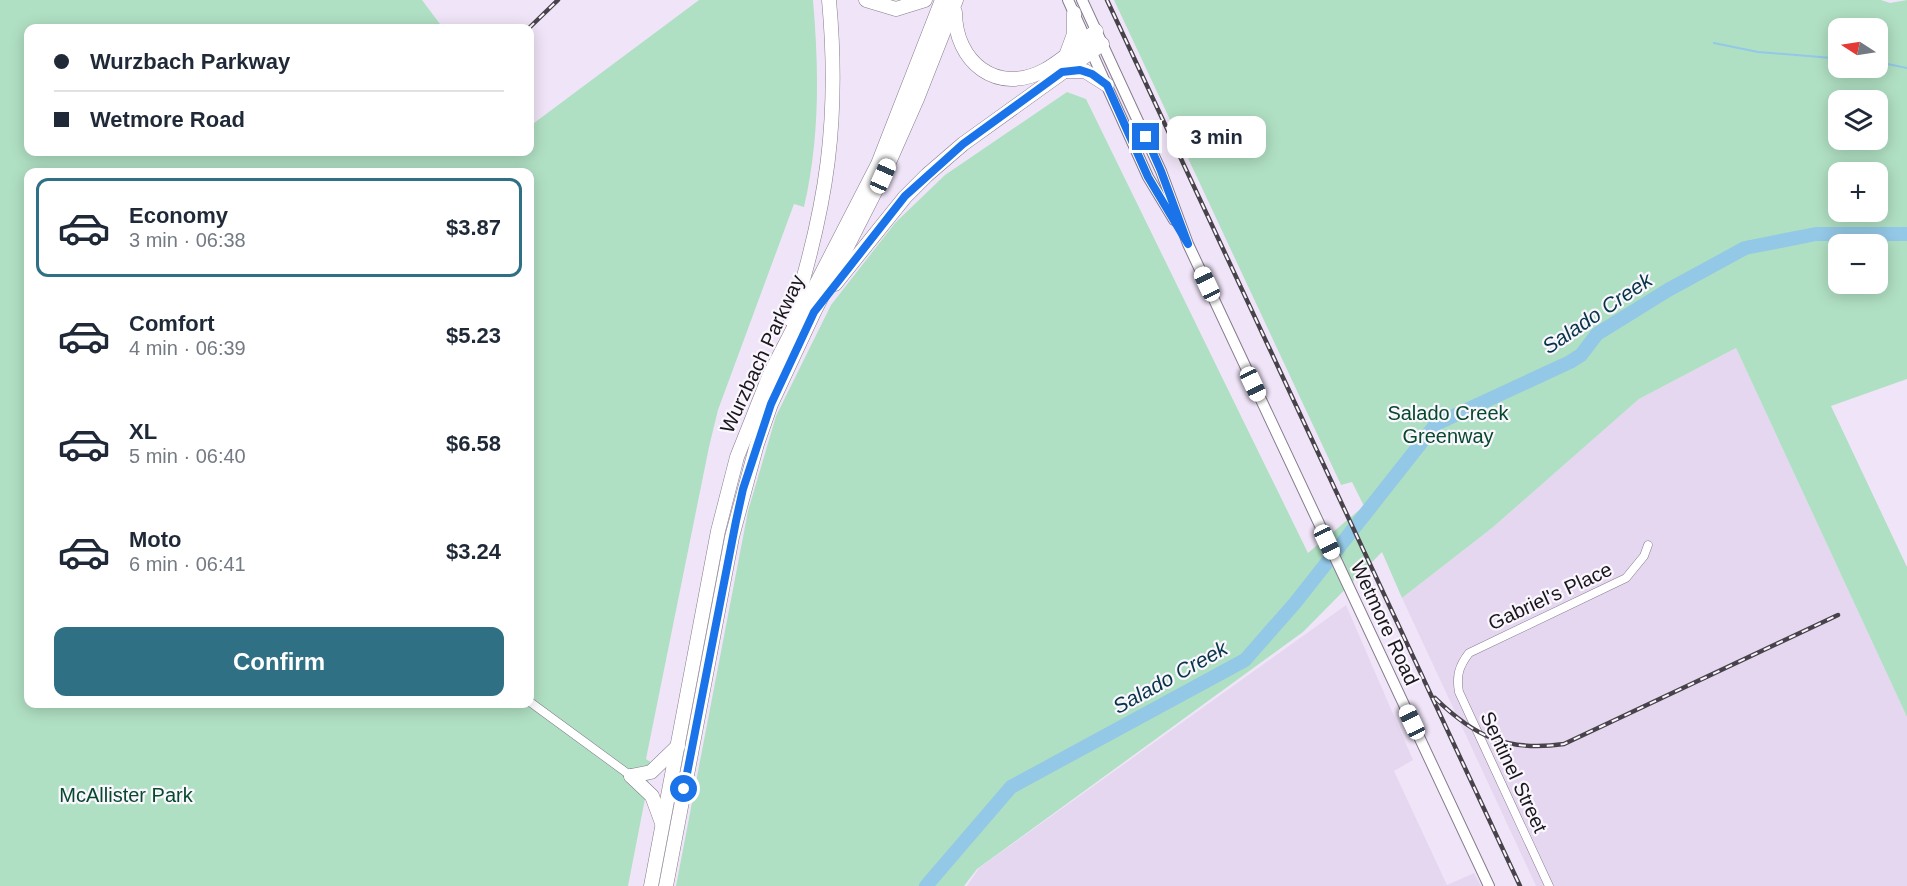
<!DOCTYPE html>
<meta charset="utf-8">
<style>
:root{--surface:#fff;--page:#f2f2f3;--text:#1f2937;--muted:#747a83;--line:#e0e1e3;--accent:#307085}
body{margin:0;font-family:Helvetica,sans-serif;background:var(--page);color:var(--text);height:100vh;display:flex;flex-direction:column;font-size:22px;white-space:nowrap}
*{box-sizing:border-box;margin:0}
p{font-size:20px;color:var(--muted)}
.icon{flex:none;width:33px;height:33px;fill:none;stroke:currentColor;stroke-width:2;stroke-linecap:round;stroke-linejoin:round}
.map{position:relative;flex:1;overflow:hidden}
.panel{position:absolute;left:24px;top:168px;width:510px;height:540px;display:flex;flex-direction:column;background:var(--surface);border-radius:12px;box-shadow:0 3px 15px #0003}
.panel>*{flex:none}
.banner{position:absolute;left:24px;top:24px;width:510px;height:132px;border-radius:12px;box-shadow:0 3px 15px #0003;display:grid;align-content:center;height:132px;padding:0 30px;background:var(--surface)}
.needle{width:39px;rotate:282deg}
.tools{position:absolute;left:1828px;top:18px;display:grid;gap:12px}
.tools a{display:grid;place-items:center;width:60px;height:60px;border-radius:12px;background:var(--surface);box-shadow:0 3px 15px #0003;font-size:30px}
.end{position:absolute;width:27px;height:27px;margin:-14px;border:8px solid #1a73e8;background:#fff;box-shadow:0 0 0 3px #fff}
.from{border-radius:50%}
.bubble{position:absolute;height:42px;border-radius:12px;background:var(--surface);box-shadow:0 3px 15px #0003;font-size:20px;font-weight:700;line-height:42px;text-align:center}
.car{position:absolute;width:18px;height:36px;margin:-18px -9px;border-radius:8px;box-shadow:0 0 4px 2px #0007;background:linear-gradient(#fff 24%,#345 0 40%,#fff 0 76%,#345 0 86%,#fff 0)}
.banner b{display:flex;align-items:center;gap:21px;height:57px;font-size:22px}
.banner b+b{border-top:2px solid var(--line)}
.banner i{width:15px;height:15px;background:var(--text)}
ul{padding:10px 0 0;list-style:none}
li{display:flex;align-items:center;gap:18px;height:99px;margin:0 12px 9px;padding:0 18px;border:3px solid transparent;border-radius:12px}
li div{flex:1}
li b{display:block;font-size:22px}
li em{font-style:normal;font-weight:700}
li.on{border-color:var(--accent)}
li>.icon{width:54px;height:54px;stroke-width:1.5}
.action{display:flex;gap:12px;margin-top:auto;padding:12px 30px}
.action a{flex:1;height:69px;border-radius:12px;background:var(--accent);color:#fff;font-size:24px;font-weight:700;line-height:69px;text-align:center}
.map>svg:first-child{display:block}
</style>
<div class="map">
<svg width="1907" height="886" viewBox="0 0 1907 886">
<rect width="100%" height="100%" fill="#f0e5f8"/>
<g fill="#e6d7f1">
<polygon points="1736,348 1907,717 1907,886 1536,886 1402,598 1492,528 1639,399"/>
<polygon points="1346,605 1413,760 1394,771 1447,885 1474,873 1481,886 967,886 979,868"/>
</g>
<g fill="#b0e0c3" fill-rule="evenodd">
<path d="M0,0H422L443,28H28V152H530V126L699,0H813C819,69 820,138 804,207L794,204L718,410L709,447L646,759L652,763L628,886H0ZM28,172H530V704H28Z"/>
<path d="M1114,0H1881L1890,3L1907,0V379L1831,406L1907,567V717L1736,348L1639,399L1492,528L1402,598L1382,552L1303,632L977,869L964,886H676L748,511L776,416L831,305L895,223L945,175L1067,92L1086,99L1308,553L1364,506L1352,482L1341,485ZM1839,28H1878V68H1839ZM1839,100H1878V140H1839ZM1839,172H1878V212H1839ZM1839,244H1878V284H1839Z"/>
</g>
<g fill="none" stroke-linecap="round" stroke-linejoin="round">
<g stroke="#93c8e6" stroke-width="2">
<polyline points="1714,43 1758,52 1832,58"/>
<polyline points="1838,57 1839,57"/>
<polyline points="1878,62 1907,68"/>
</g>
<polyline stroke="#93c8e6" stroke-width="14" points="926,886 1011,787 1245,660 1295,603 1436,424 1570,362 1581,355 1597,334 1668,290 1745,248 1816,234 1907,234"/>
<g stroke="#847b8b" stroke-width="9">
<g id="street">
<polyline points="530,702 631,776"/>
<path d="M1549,886L1459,692C1456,676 1459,666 1469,653L1626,578L1644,556L1648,545"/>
</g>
</g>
<g stroke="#847b8b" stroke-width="12">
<g id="secondary">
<polyline points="1068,0 1148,177 1174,220"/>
<polyline points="1082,0 1161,171 1188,244 1489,886"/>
</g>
</g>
<g stroke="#847b8b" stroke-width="15">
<g id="highway">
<polyline points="866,0 896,9 925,0"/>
<path d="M955,12C955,62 997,96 1045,70C1063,60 1080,44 1096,31"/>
<polyline points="1067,53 1074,34 1074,13"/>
<polyline points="1064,71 1085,71 1107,85"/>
<polyline points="835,284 905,197 927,175 963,144 1102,44"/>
<path d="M791,320C827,206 840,120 829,0"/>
<polyline points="631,776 652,796 662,823"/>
<polyline points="631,776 651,772 678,746"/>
<polyline points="651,886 718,531 737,457 770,374 878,164 942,0"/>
<polyline points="666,886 732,537 757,444 771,404 814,312 883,176 917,99 956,0"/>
</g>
</g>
<use href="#street" stroke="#fff" stroke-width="8"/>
<use href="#secondary" stroke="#fff" stroke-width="10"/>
<use href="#highway" stroke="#fff" stroke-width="14"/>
<g stroke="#48434b" stroke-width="4.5">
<g id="rail">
<polyline points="1107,0 1520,886"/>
<polyline points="529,28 558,0"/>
<path d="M1435,698C1475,737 1507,752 1564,744L1838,615"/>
</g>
</g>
<use href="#rail" stroke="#faf6fd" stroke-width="2" stroke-dasharray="7" stroke-linecap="butt"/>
</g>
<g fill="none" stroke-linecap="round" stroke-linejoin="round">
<polyline stroke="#1a73e8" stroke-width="8" points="684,789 736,521 743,489 771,404 814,312 905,196 963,144 1062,72 1080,70 1092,74 1107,85 1148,177 1188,244 1161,171 1146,137"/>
</g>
<g text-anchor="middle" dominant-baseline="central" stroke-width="4.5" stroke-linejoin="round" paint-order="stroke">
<g font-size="20" fill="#1a161c" stroke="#faf6fd">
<text transform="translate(762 354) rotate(-65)">Wurzbach Parkway</text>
<text transform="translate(1550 596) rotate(-25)">Gabriel's Place</text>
<text transform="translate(1385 623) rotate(65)">Wetmore Road</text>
<text transform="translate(1514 772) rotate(65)">Sentinel Street</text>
</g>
<g font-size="20" fill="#06492c" stroke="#faf6fd">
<text x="1448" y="413">Salado Creek<tspan x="1448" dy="23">Greenway</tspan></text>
<text x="126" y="795">McAllister Park</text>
</g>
<g font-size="21" font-style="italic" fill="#063549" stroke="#faf6fd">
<text transform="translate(1597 313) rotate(-34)">Salado Creek</text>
<text transform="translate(1170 677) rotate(-29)">Salado Creek</text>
</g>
</g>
</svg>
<div class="tools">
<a><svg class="needle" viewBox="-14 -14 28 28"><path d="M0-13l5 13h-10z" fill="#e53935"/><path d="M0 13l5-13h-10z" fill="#747a83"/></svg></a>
<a><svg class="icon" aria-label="layers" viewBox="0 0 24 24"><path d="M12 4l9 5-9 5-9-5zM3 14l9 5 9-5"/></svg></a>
<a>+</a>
<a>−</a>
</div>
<i class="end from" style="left:684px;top:789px"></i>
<i class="end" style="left:1146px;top:137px"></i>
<div class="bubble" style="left:1167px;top:116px;width:99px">3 min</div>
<i class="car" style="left:883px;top:176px;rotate:24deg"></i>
<i class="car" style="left:1207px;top:284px;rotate:335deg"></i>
<i class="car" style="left:1253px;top:384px;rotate:155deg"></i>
<i class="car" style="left:1327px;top:542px;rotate:155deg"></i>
<i class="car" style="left:1412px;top:722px;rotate:335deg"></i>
<div class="banner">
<b><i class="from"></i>Wurzbach Parkway</b>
<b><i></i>Wetmore Road</b>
</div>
<section class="panel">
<ul>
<li class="on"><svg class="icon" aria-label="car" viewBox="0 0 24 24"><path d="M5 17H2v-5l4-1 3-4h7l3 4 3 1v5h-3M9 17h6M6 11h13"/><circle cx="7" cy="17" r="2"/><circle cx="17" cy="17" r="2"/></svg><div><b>Economy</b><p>3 min · 06:38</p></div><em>$3.87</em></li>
<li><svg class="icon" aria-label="car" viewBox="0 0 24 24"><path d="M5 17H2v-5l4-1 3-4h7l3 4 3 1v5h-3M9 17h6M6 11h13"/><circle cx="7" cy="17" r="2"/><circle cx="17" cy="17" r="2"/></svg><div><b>Comfort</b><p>4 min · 06:39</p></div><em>$5.23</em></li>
<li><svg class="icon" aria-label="car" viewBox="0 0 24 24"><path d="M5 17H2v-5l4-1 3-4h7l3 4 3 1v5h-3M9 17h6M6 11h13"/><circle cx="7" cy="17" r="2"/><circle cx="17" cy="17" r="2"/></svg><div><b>XL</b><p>5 min · 06:40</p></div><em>$6.58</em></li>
<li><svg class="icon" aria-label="car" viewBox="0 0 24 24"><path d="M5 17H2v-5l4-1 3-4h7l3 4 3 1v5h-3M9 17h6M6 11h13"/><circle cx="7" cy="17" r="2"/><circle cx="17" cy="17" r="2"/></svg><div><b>Moto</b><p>6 min · 06:41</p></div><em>$3.24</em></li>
</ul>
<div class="action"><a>Confirm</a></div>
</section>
</div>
